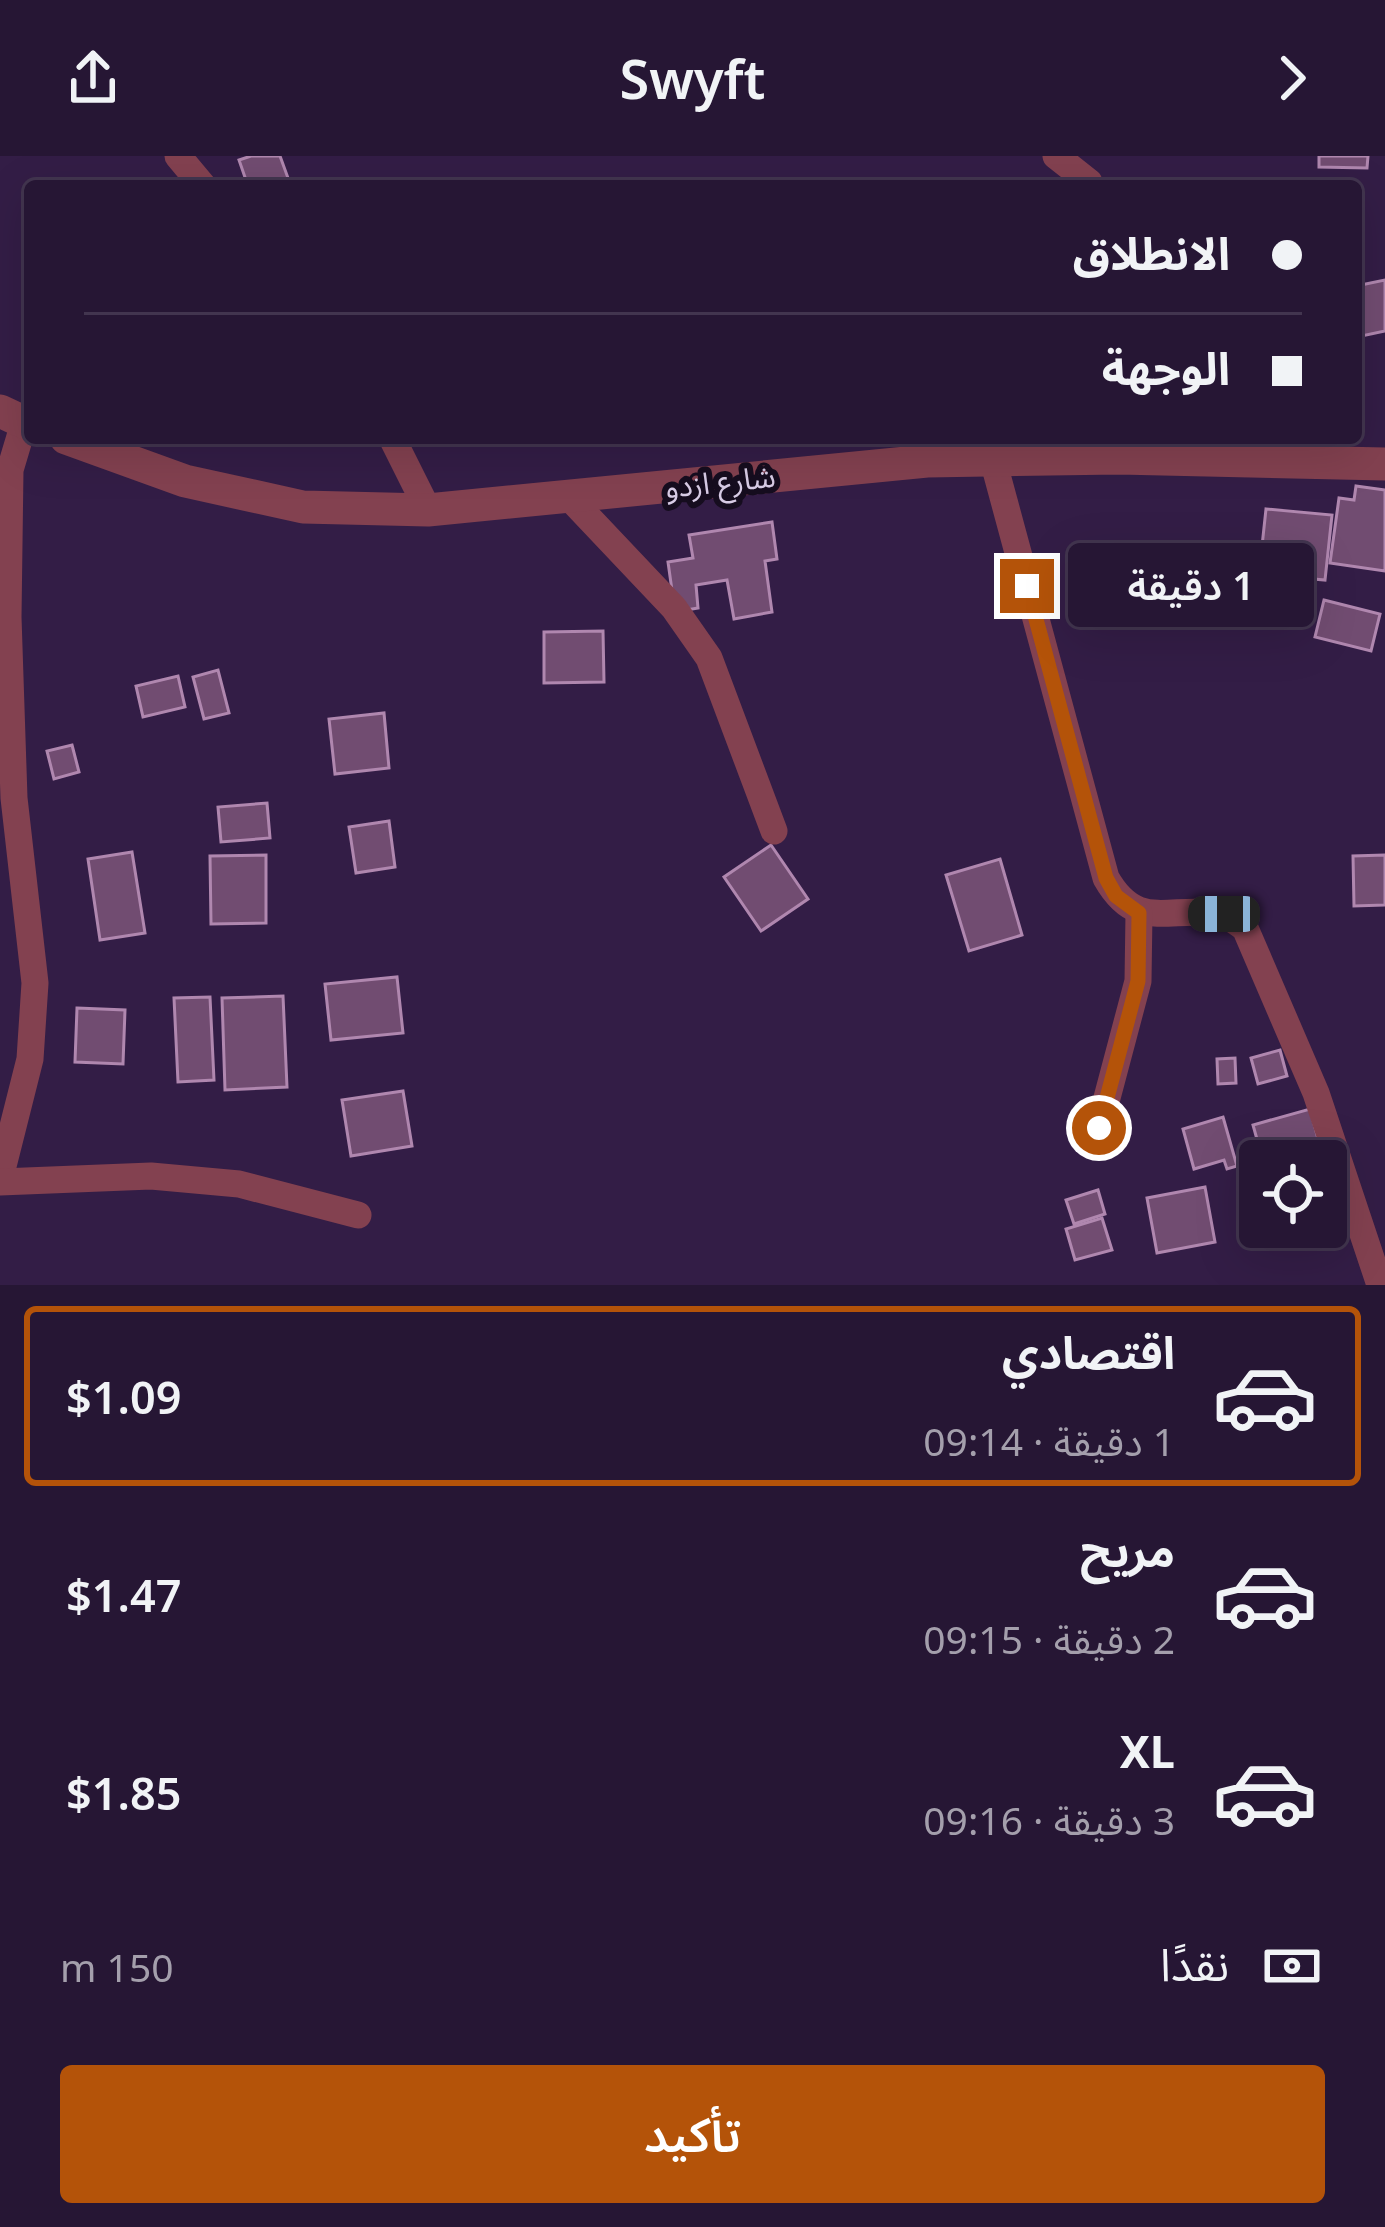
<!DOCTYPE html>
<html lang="ar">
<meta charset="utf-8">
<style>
:root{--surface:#261634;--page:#322340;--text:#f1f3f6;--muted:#a49fac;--line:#42354f;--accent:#b45309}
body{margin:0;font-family:"Noto Sans","Noto Sans Arabic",sans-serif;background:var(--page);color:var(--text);direction:rtl;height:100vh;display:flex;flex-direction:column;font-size:45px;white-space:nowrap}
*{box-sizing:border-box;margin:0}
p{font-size:39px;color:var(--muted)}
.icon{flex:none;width:66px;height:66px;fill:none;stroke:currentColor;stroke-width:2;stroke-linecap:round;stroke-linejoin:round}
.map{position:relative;height:1129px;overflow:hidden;direction:ltr}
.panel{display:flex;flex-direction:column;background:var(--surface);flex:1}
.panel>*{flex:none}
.banner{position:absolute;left:24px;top:24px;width:1338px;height:264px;border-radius:12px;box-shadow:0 12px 48px #0002,0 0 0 3px var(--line);direction:rtl;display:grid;align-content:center;height:264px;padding:0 60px;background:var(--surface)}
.tools{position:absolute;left:1239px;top:984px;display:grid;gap:24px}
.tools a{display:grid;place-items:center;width:108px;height:108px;border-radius:12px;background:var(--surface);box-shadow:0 12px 48px #0002,0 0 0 3px var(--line);font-size:60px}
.end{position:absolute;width:54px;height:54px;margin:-27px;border:15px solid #b45309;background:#fff;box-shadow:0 0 0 6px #fff}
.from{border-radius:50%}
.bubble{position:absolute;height:84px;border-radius:12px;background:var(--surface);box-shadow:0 12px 48px #0002,0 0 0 3px var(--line);font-size:39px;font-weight:600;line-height:84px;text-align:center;direction:rtl}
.car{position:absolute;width:36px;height:72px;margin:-36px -18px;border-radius:15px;box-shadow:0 0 9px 3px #0007;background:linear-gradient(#222 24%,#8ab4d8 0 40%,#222 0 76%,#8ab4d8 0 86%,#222 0)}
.banner b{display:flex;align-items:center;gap:42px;height:114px;font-size:45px}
.banner b+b{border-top:3px solid var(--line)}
.banner i{width:30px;height:30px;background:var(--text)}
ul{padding:21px 0 0;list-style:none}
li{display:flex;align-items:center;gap:36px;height:180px;margin:0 24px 18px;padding:0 36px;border:6px solid transparent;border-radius:12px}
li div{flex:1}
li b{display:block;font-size:45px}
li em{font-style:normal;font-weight:600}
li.current{border-color:var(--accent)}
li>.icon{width:108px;height:108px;stroke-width:1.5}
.pay{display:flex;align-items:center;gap:30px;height:132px;padding:0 60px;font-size:45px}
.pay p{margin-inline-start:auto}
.button{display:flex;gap:24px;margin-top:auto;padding:24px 60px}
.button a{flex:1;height:138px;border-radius:12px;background:var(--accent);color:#fff;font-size:48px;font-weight:600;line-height:138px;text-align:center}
header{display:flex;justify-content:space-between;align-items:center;height:156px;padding:0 60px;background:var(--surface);font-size:54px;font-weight:600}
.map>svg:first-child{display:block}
</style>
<header><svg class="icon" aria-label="forward" viewBox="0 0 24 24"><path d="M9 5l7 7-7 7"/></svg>Swyft<svg class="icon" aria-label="share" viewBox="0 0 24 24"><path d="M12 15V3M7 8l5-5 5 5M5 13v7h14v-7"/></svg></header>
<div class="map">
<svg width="1385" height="1129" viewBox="0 0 1385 1129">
<rect width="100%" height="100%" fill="#331d46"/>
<g fill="#714c71" stroke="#b087af" stroke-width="3">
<polygon points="251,0 280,0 288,22 265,30 248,30 239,4"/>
<polygon points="1319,0 1368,0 1367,12 1319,11"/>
<polygon points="1385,124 1385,175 1357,181 1356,130"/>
<polygon points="1356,330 1385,334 1385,415 1330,407 1339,342 1354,344"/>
<polygon points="1266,353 1332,359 1325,424 1259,418"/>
<polygon points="772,366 777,403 765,405 772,456 734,463 727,424 696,429 698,452 675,456 668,406 693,402 689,379"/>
<polygon points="1324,444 1380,458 1371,495 1315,481"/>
<polygon points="603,475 604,526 544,527 544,476"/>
<polygon points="218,514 229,557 204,563 193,521"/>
<polygon points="178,520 185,551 143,561 136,530"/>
<polygon points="384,557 389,612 335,618 329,563"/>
<polygon points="72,589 79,616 54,623 47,595"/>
<polygon points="267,647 270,682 221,686 218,651"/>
<polygon points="389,665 395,711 356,717 349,671"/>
<polygon points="771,689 808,743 761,775 724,721"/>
<polygon points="132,696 145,777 100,784 88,703"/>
<polygon points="266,699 266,767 211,768 210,700"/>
<polygon points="1385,699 1385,749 1354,750 1353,700"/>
<polygon points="1000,703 1022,779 969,795 946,719"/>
<polygon points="397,821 403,877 331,884 325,828"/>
<polygon points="283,840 287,931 225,934 222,842"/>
<polygon points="210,841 214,924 178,926 174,842"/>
<polygon points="77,852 125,854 123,908 75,906"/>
<polygon points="1280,894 1287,920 1258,928 1251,902"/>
<polygon points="1235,902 1236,927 1218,928 1217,903"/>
<polygon points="403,935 412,990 351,1000 342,944"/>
<polygon points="1310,953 1324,1005 1263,1005 1253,969"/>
<polygon points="1223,961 1237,1010 1227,1013 1224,1004 1194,1013 1183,973"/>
<polygon points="1205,1031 1215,1086 1157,1097 1147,1042"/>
<polygon points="1098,1034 1105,1058 1074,1068 1066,1044"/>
<polygon points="1102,1062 1112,1094 1075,1104 1066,1073"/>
</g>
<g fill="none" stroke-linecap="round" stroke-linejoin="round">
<g stroke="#834150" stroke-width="27">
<polyline points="178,0 203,30"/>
<polyline points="1056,0 1089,26"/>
<polyline points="392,282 428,354"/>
<path d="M993,304L1106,722C1137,777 1170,749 1220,758C1229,759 1237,767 1245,772L1316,937L1380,1129"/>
<polyline points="568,340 674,452 709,502 774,675"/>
<polyline points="1099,972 1138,825 1139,757"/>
<polyline points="0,1022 30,903 35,827 14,642 8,461 10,314 24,267"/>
<polyline points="0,1026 151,1020 239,1028 358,1059"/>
</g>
<g stroke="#834150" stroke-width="33">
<polyline points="0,255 30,269"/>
<polyline points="66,282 185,325 303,351 428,354 927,305 1119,302 1385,308"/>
</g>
</g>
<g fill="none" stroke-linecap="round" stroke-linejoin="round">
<polyline stroke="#b45309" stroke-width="15" points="1027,430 1106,722 1116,740 1139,757 1138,825 1099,972"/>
</g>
<g text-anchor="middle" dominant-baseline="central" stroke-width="12" stroke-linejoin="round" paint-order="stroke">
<g font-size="30" fill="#d8cce6" stroke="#160d1f">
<text transform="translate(720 325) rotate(-6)">شارع ازدو</text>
</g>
</g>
</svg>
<div class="tools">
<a><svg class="icon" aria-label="locate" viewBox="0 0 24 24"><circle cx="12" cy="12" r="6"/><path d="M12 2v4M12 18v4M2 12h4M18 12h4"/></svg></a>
</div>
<i class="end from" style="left:1099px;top:972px"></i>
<i class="end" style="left:1027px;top:430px"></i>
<div class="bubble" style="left:1068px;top:387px;width:246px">1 دقيقة</div>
<i class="car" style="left:1224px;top:758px;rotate:270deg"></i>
<div class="banner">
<b><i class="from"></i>الانطلاق</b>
<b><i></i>الوجهة</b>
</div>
</div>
<section class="panel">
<ul>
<li class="current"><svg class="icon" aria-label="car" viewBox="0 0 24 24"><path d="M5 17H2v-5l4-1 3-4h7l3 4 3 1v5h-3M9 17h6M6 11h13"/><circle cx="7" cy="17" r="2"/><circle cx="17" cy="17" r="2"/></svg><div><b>اقتصادي</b><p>1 دقيقة · 09:14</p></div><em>$1.09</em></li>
<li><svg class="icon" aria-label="car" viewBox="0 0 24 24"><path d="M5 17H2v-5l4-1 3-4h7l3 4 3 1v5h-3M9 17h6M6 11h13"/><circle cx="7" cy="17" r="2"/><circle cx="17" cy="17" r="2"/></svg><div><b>مريح</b><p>2 دقيقة · 09:15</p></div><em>$1.47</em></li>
<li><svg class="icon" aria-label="car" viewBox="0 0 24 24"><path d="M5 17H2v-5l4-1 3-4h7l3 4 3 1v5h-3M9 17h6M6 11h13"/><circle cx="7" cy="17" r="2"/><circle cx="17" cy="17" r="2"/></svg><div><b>XL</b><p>3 دقيقة · 09:16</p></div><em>$1.85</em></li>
</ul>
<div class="pay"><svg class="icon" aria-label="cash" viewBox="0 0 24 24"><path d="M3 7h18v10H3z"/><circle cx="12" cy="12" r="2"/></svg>نقدًا<p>150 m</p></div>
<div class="button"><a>تأكيد</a></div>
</section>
